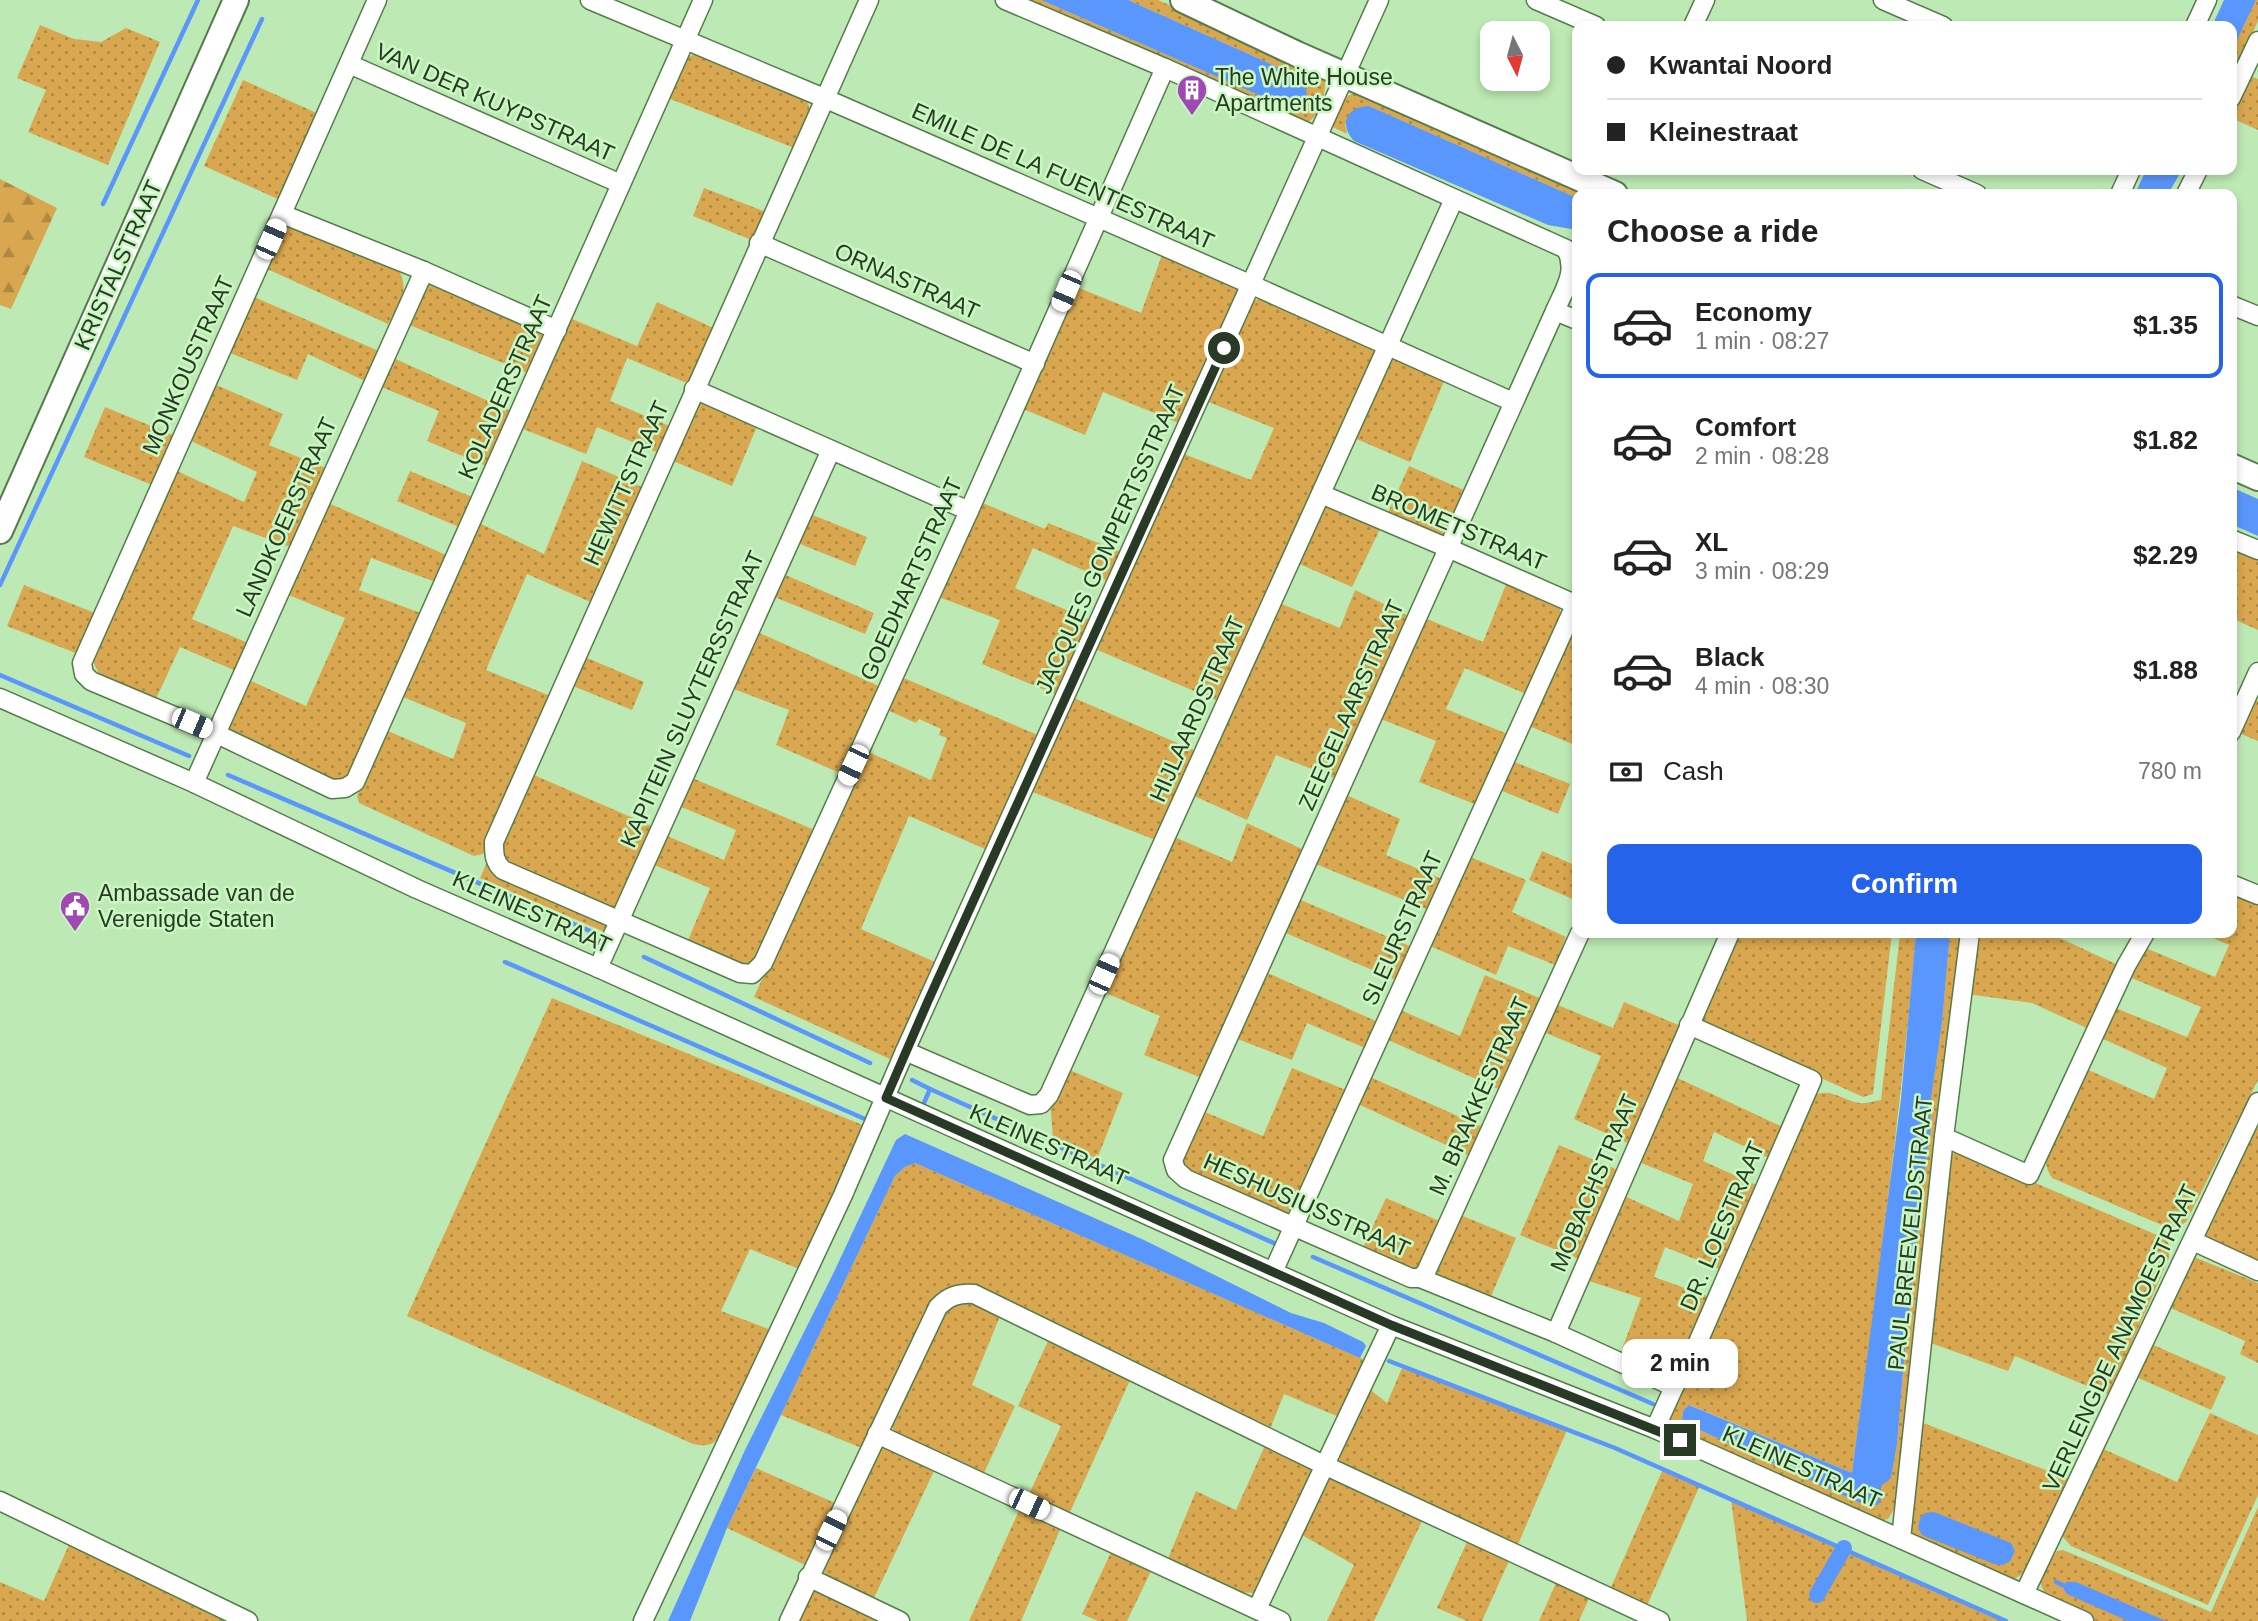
<!DOCTYPE html>
<meta charset="utf-8">
<style>
:root{--surface:#fff;--page:#f2f2f2;--text:#222;--muted:#767676;--line:#e0e0e0;--accent:#2563eb}
body{margin:0;font-family:Arial,sans-serif;background:var(--page);color:var(--text);height:100vh;display:flex;flex-direction:column;font-size:26px;white-space:nowrap}
*{box-sizing:border-box;margin:0}
p{font-size:23px;color:var(--muted)}
.icon{flex:none;width:38px;height:38px;fill:none;stroke:currentColor;stroke-width:2;stroke-linecap:round;stroke-linejoin:round}
.map{position:relative;flex:1;overflow:hidden}
.sheet{position:absolute;left:1572px;top:189px;width:665px;height:749px;display:flex;flex-direction:column;background:var(--surface);border-radius:14px;box-shadow:0 4px 10px #0003}
.sheet>*{flex:none}
.hud{position:absolute;left:1572px;top:21px;width:665px;height:154px;border-radius:14px;box-shadow:0 4px 10px #0003;display:grid;align-content:center;height:154px;padding:0 35px;background:var(--surface)}
.needle{width:46px;rotate:174deg}
.fabs{position:absolute;left:1480px;top:21px;display:grid;gap:14px}
.fabs a{display:grid;place-items:center;width:70px;height:70px;border-radius:14px;background:var(--surface);box-shadow:0 4px 10px #0003;font-size:35px}
.end{position:absolute;width:32px;height:32px;margin:-16px;border:9px solid #283a25;background:#fff;box-shadow:0 0 0 4px #fff}
.from{border-radius:50%}
.bubble{position:absolute;height:49px;border-radius:14px;background:var(--surface);box-shadow:0 4px 10px #0003;font-size:23px;font-weight:700;line-height:49px;text-align:center}
.car{position:absolute;width:21px;height:42px;margin:-21px -10px;border-radius:9px;box-shadow:0 0 5px 2px #0007;background:linear-gradient(#fff 24%,#345 0 40%,#fff 0 76%,#345 0 86%,#fff 0)}
.hud b{display:flex;align-items:center;gap:24px;height:66px;font-size:26px}
.hud b+b{border-top:2px solid var(--line)}
.hud i{width:18px;height:18px;background:var(--text)}
ul{padding:0;list-style:none}
li{display:flex;align-items:center;gap:21px;height:105px;margin:0 14px 10px;padding:0 21px;border:4px solid transparent;border-radius:14px}
li div{flex:1}
li b{display:block;font-size:26px}
li em{font-style:normal;font-weight:700}
li.on{border-color:var(--accent)}
li>.icon{width:63px;height:63px;stroke-width:1.5}
h2{padding:0 35px;font-size:32px;line-height:84px}
.pay{display:flex;align-items:center;gap:18px;height:77px;padding:0 35px;font-size:26px}
.pay p{margin-inline-start:auto}
.button{display:flex;gap:14px;margin-top:auto;padding:14px 35px}
.button a{flex:1;height:80px;border-radius:14px;background:var(--accent);color:#fff;font-size:28px;font-weight:700;line-height:80px;text-align:center}
.map>svg:first-child{display:block}
</style>
<div class="map">
<svg width="2258" height="1621" viewBox="0 0 2258 1621">
<defs>
<pattern id="grass-dots" width="8" height="8" patternUnits="userSpaceOnUse" patternTransform="scale(1.75)"><rect width="8" height="8" fill="#d8a74f"/><path d="M2 2h.1M6 6h.1" fill="none" stroke="#af8941" stroke-width="1.8" stroke-linecap="round"/></pattern>
<pattern id="forest-firs" width="22" height="20" patternUnits="userSpaceOnUse" patternTransform="scale(1.75)"><rect width="22" height="20" fill="#d8a74f"/><path d="M5 1l3.5 6h-7zM16 11l3.5 6h-7z" fill="#af8941"/></pattern>
</defs>
<rect width="100%" height="100%" fill="#bdeab4"/>
<g fill="url(#grass-dots)">
<path d="M1018,0H1041L1261,96L1284,110L1302,78L1128,0H1158L1318,72L1325,82C1325,97 1321,114 1307,123Z"/>
<polygon points="2256,0 2258,0 2258,21 2231,80 2231,53"/>
<polygon points="40,25 74,39 101,42 126,28 160,42 108,165 28,132 46,90 17,78"/>
<path d="M692,55H703L804,97C818,112 802,132 794,148L668,98L685,59Z"/>
<polygon points="2248,75 2258,79 2258,130 2231,118 2231,112"/>
<polygon points="243,80 319,114 280,200 204,166"/>
<path d="M1356,92L1597,194H1577V198L1369,106L1345,124L1347,134L1331,126C1337,110 1340,98 1356,92Z"/>
<polygon points="704,188 766,212 754,241 693,216"/>
<path d="M288,226L300,228L399,271C410,291 399,305 388,324L265,268L281,231Z"/>
<polygon points="1162,255 1234,286 1238,290 1238,295 1181,424 1103,392 1085,435 1021,408 1074,286 1141,313"/>
<polygon points="432,281 547,333 530,374 407,324 424,287"/>
<polygon points="254,297 381,352 367,382 308,354 297,380 230,353"/>
<polygon points="1262,298 1369,345 1374,352 1373,362 1220,702 1095,649 1184,454 1251,480 1274,428 1206,401 1248,307 1254,301"/>
<polygon points="657,302 718,330 694,386 627,358 610,401 674,428 663,455 597,427 586,454 523,429 572,319 637,346"/>
<polygon points="391,357 515,413 491,468 427,441 439,411 379,386"/>
<polygon points="1395,358 1445,379 1410,462 1352,437 1388,360"/>
<polygon points="214,384 283,414 269,445 328,469 293,548 233,526 192,619 248,643 236,671 180,647 155,701 101,677 92,660 177,471 244,502 257,472 191,441"/>
<polygon points="702,398 758,424 732,486 666,458"/>
<polygon points="105,407 173,435 152,485 84,457"/>
<polygon points="582,461 649,490 595,604 527,574 486,670 553,697 483,854 474,856 359,803 357,796 388,731 453,759 466,723 403,697 479,523 544,554"/>
<polygon points="1409,466 1466,491 1447,533 1443,538 1387,515"/>
<polygon points="410,471 477,499 464,529 397,501"/>
<polygon points="978,501 1045,529 1048,523 1121,552 1108,581 1033,548 1015,588 1090,620 1057,695 982,664 1000,620 936,596"/>
<polygon points="326,502 453,558 441,584 371,558 359,590 426,615 347,782 334,780 235,736 229,728 230,718 247,679 306,706 345,618 286,594"/>
<polygon points="1326,504 1382,525 1352,587 1295,562 1319,508"/>
<polygon points="808,513 867,537 855,566 795,542"/>
<polygon points="2241,544 2258,551 2258,630 2231,618 2231,568"/>
<polygon points="781,573 874,613 865,634 772,596"/>
<polygon points="1507,582 1551,600 1560,608 1560,620 1526,694 1465,668 1446,709 1510,735 1477,805 1419,782 1436,741 1376,717 1422,617 1483,642"/>
<polygon points="24,585 95,613 78,654 7,626"/>
<polygon points="1355,590 1411,617 1337,779 1276,755 1247,820 1190,794 1277,602 1340,628"/>
<polygon points="1577,618 1577,746 1529,726"/>
<polygon points="755,631 881,687 842,774 776,745 789,710 731,688"/>
<polygon points="580,655 644,682 632,710 568,684"/>
<polygon points="899,676 1038,735 985,849 909,816 861,929 935,962 892,1060 754,997 866,751 931,780 947,738 939,735 941,729 919,719 916,723 885,709"/>
<polygon points="1072,697 1198,752 1158,841 1030,791"/>
<polygon points="2254,699 2258,701 2258,741 2239,733"/>
<polygon points="1512,761 1570,784 1558,814 1500,790"/>
<polygon points="527,772 654,827 607,933 480,878"/>
<polygon points="690,777 817,831 760,961 744,969 686,945 710,888 652,864 665,835 724,860 736,830 677,805"/>
<polygon points="1344,794 1400,819 1386,855 1444,880 1429,910 1313,863"/>
<polygon points="1247,823 1306,851 1204,1079 1144,1055 1160,1016 1101,991 1170,835 1232,862"/>
<polygon points="1542,851 1577,866 1577,901 1529,880"/>
<polygon points="1468,856 1526,880 1512,912 1566,937 1555,965 1508,946 1496,975 1428,945"/>
<polygon points="2231,894 2258,905 2258,1080 2186,1222 2178,1227 2164,1226 2052,1178 2048,1171 2044,1155 2084,1068 2154,1099 2167,1068 2099,1037 2113,1007 2187,1037 2201,1007 2127,976 2141,946 2215,977 2229,945 2202,933 2231,933"/>
<polygon points="1296,898 1412,947 1398,981 1281,931"/>
<polygon points="1736,933 1892,933 1873,1094 1863,1097 1711,1028 1698,1014"/>
<path d="M1900,933H1916C1901,1114 1876,1293 1852,1473L1690,1405L1683,1411L1682,1422L1860,1503L1871,1506L1879,1487L1891,1478L1897,1444L1905,1349L1922,1189L1931,1127L1930,1106L1942,1023L1950,933H1962L1896,1506L1888,1519L1880,1521L1670,1427L1668,1421L1811,1096C1832,1087 1839,1099 1859,1103C1866,1104 1874,1101 1881,1100Z"/>
<polygon points="1974,933 2049,933 2120,966 2091,1030 2032,1003 1967,994"/>
<polygon points="1263,971 1376,1021 1365,1048 1307,1023 1292,1060 1235,1038"/>
<polygon points="1485,975 1542,999 1503,1091 1386,1039 1398,1009 1460,1036"/>
<path d="M552,998L865,1126L799,1269L750,1249L721,1311L771,1330L723,1433C714,1445 708,1447 693,1444L407,1316Z"/>
<polygon points="1624,1002 1683,1027 1630,1144 1574,1119 1601,1056 1541,1031 1553,1003 1613,1028"/>
<polygon points="1065,1068 1123,1093 1097,1159 1053,1139 1050,1100"/>
<polygon points="1292,1068 1346,1090 1292,1209 1285,1214 1187,1173 1181,1161 1200,1110 1263,1136"/>
<polygon points="1671,1075 1787,1129 1773,1160 1714,1132 1703,1161 1761,1187 1722,1270 1665,1247 1654,1277 1710,1297 1681,1361 1674,1370 1666,1371 1621,1352 1641,1298 1583,1279 1620,1194 1679,1221 1693,1184 1634,1160"/>
<polygon points="1370,1077 1485,1128 1472,1157 1358,1104"/>
<polygon points="2246,1124 2258,1129 2258,1268 2204,1245 2199,1231"/>
<polygon points="1559,1145 1620,1171 1581,1260 1520,1235"/>
<polygon points="1958,1150 2164,1238 2169,1244 2169,1258 2109,1395 2015,1356 2008,1371 1928,1342 1949,1157"/>
<polygon points="915,1163 1365,1360 1339,1417 1284,1394 1270,1429 960,1286 947,1289 935,1299 864,1449 781,1415 895,1176 905,1167"/>
<polygon points="1386,1198 1444,1223 1427,1262 1414,1271 1362,1250"/>
<polygon points="1458,1214 1516,1238 1486,1308 1430,1276"/>
<polygon points="2194,1257 2258,1283 2258,1363 2240,1354 2245,1341 2164,1305"/>
<polygon points="960,1301 975,1304 1000,1316 972,1385 1015,1406 984,1473 896,1435 892,1427 891,1418 940,1313"/>
<polygon points="1049,1339 1131,1378 1070,1512 1029,1494 1061,1426 1018,1406"/>
<polygon points="2149,1343 2226,1377 2211,1410 2134,1376"/>
<polygon points="1403,1366 1567,1430 1516,1549 1345,1467 1339,1459 1337,1450 1368,1388 1387,1403"/>
<polygon points="2210,1413 2258,1435 2258,1495 2208,1605 2071,1546 2063,1537 2063,1531 2101,1448 2177,1482"/>
<polygon points="1918,1421 2069,1479 2028,1570 2013,1580 1913,1536 1908,1530"/>
<polygon points="1266,1443 1315,1469 1259,1587 1253,1593 1237,1592 1167,1561 1196,1491 1236,1510"/>
<path d="M893,1447L936,1467L873,1600C855,1592 827,1586 822,1566L875,1454L882,1448Z"/>
<polygon points="756,1468 835,1503 807,1566 727,1528"/>
<polygon points="1663,1469 1700,1485 1646,1608 1609,1592"/>
<polygon points="1330,1475 1423,1519 1374,1621 1327,1621 1354,1565 1297,1532"/>
<polygon points="1731,1499 2006,1621 1747,1621"/>
<polygon points="1022,1504 1063,1523 1021,1621 969,1621"/>
<polygon points="2258,1507 2258,1621 2094,1621 2046,1598 2040,1582 2044,1570 2057,1551 2063,1550 2211,1612"/>
<polygon points="71,1540 240,1621 0,1621 0,1582 44,1601"/>
<polygon points="1467,1542 1509,1561 1482,1621 1467,1621 1437,1608"/>
<polygon points="1113,1548 1153,1567 1127,1621 1098,1621 1082,1614"/>
<polygon points="1556,1583 1590,1596 1579,1621 1539,1621"/>
<polygon points="812,1588 887,1621 797,1621"/>
</g>
<polygon fill="url(#forest-firs)" points="0,179 57,208 11,309 0,305"/>
<g fill="#5a97fd">
<polygon points="1041,0 1128,0 1302,78 1307,93 1299,110 1284,110 1261,96"/>
<polygon points="2224,0 2256,0 2231,53 2231,26 2212,26"/>
<path d="M1369,106L1577,198V230L1548,225L1354,141C1338,123 1347,107 1369,106Z"/>
<polygon points="2146,170 2182,170 2168,194 2135,194"/>
<polygon points="2231,487 2258,499 2258,536 2231,524"/>
<polygon points="1916,933 1950,933 1942,1023 1930,1106 1931,1127 1922,1189 1905,1349 1897,1444 1891,1478 1880,1487 1883,1494 1878,1505 1860,1503 1682,1422 1683,1411 1689,1405 1852,1473 1901,1099"/>
<polygon points="905,1134 1144,1240 1291,1313 1324,1323 1363,1342 1366,1346 1360,1358 915,1163 905,1167 895,1176 727,1528 690,1621 668,1621 745,1450 832,1276 896,1140"/>
<polygon points="1934,1512 2011,1543 2015,1551 2010,1561 2003,1565 1994,1564 1922,1535 1918,1528 1920,1518 1925,1513"/>
<polygon points="2066,1582 2076,1582 2166,1621 2128,1621 2067,1594 2063,1588"/>
</g>
<g fill="none" stroke-linecap="round" stroke-linejoin="round">
<g stroke="#5a97fd" stroke-width="4.5">
<polyline points="103,204 198,0"/>
<polyline points="0,585 262,19"/>
<polyline points="0,675 189,756"/>
<polyline points="228,775 590,931"/>
<polyline points="644,957 870,1063"/>
<polyline points="505,962 865,1119"/>
<polyline points="912,1080 930,1089"/>
<polyline points="924,1103 930,1089 1276,1244"/>
<polyline points="1313,1257 1653,1404"/>
<polyline points="1389,1361 1615,1448 2006,1621"/>
<polyline points="2056,1582 2069,1588"/>
</g>
<polyline stroke="#5a97fd" stroke-width="16" points="1817,1595 1844,1548"/>
<g stroke="#547c4b" stroke-width="21">
<g id="street">
<polyline points="377,0 82,663 84,674 91,681 217,734 332,789 345,788 355,782 703,0"/>
<polyline points="590,0 824,98 1252,285 1513,402"/>
<path d="M869,0L494,842C494,854 494,862 503,870L740,973L752,974L763,963L969,511L1165,68"/>
<path d="M1005,0L1165,68L1566,249C1578,271 1564,290 1555,311L1173,1160L1176,1170L1186,1179L1411,1278H1420L1556,1333"/>
<polyline points="1536,0 1596,26"/>
<polyline points="1883,0 1943,26"/>
<polyline points="1693,26 1705,0"/>
<polyline points="2195,26 2207,0"/>
<polyline points="349,64 621,184"/>
<polyline points="2231,98 2258,41"/>
<polyline points="1922,170 1977,194"/>
<polyline points="2120,194 2131,170"/>
<polyline points="2186,194 2198,170"/>
<polyline points="282,214 424,271 557,330"/>
<polyline points="759,243 1035,364"/>
<polyline points="2231,305 2258,316"/>
<polyline points="1555,311 1577,320"/>
<polyline points="694,389 969,511"/>
<polyline points="1321,494 1448,548 1577,605"/>
<polyline points="2231,539 2258,550"/>
<polyline points="0,698 194,783 417,889 598,968 1391,1325 1655,1429 2084,1621"/>
<polyline points="2231,732 2258,672"/>
<polyline points="194,783 424,271"/>
<polyline points="2231,884 2258,895"/>
<polyline points="598,968 831,450"/>
<polyline points="905,1051 1030,1105 1041,1104 1049,1095 1454,199"/>
<polyline points="1944,1137 2029,1175 2126,966 2145,933"/>
<polyline points="2193,1241 2258,1271"/>
<polyline points="1273,1272 1577,601"/>
<polyline points="1420,1278 1426,1272 1580,933"/>
<polyline points="1674,1387 1556,1333 1730,933"/>
<polyline points="1655,1429 1674,1387 1692,1356 1812,1080 1689,1025"/>
<polyline points="877,1434 1281,1621"/>
<polyline points="0,1501 248,1621"/>
<polyline points="1901,1539 1944,1137 1970,933"/>
<polyline points="808,1577 900,1621"/>
<polyline points="2024,1594 2258,1102"/>
<polyline points="1257,1609 1391,1325"/>
<polyline points="643,1621 843,1195 905,1051 1379,0"/>
<path d="M789,1621L938,1307C949,1296 958,1293 974,1294L1324,1465L1660,1621"/>
</g>
</g>
<g stroke="#547c4b" stroke-width="28">
<g id="secondary">
<polyline points="1183,0 1297,54 1615,194"/>
<polyline points="2231,466 2258,478"/>
<polyline points="0,531 236,0"/>
</g>
</g>
<use href="#street" stroke="#fff" stroke-width="18"/>
<use href="#secondary" stroke="#fff" stroke-width="24"/>
</g>
<g fill="none" stroke-linecap="round" stroke-linejoin="round">
<polyline stroke="#283a25" stroke-width="9" points="1224,348 928,1001 886,1098 1391,1325 1680,1440"/>
</g>
<defs>
<g id="building-pin" transform="scale(1.575)"><path d="M0 17L-7.5 6A9.5 9.5 0 1 1 7.5 6Z" fill="#a048b4" stroke="#caf8c1"/><path d="M-4-6H4V6H1V3H-1V6H-4ZM-2.5-4.3h1.7v1.8h-1.7ZM.8-4.3h1.7v1.8H.8ZM-2.5-1h1.7V.8h-1.7ZM.8-1h1.7V.8H.8Z" fill="#fff"/></g>
<g id="civic-pin" transform="scale(1.575)"><path d="M0 17L-7.5 6A9.5 9.5 0 1 1 7.5 6Z" fill="#a048b4" stroke="#caf8c1"/><path d="M-.6-6.5H3V-4.5H.6V-3L4-1V1h2V6H-6V1h2V-1L-.6-3ZM-1.2 2.5V6h2.4V2.5Z" fill="#fff"/></g>
</defs>
<g fill-rule="evenodd">
<use href="#building-pin" x="1192" y="90"/>
<use href="#civic-pin" x="75" y="906"/>
</g>
<g text-anchor="middle" dominant-baseline="central" stroke-width="5" stroke-linejoin="round" paint-order="stroke">
<g font-size="23" fill="#283a25" stroke="#caf8c1" text-anchor="start">
<text x="1215" y="77">The White House<tspan x="1215" dy="26">Apartments</tspan></text>
<text x="98" y="893">Ambassade van de<tspan x="98" dy="26">Verenigde Staten</tspan></text>
</g>
<g font-size="23" fill="#283a25" stroke="#caf8c1">
<text transform="translate(495 102) rotate(24)">VAN DER KUYPSTRAAT</text>
<text transform="translate(1063 176) rotate(24)">EMILE DE LA FUENTESTRAAT</text>
<text transform="translate(118 265) rotate(-66)">KRISTALSTRAAT</text>
<text transform="translate(907 281) rotate(24)">ORNASTRAAT</text>
<text transform="translate(188 365) rotate(-66)">MONKOUSTRAAT</text>
<text transform="translate(505 387) rotate(-66)">KOLADERSTRAAT</text>
<text transform="translate(626 483) rotate(-66)">HEWITTSTRAAT</text>
<text transform="translate(286 517) rotate(-66)">LANDKOERSTRAAT</text>
<text transform="translate(1459 527) rotate(23)">BROMETSTRAAT</text>
<text transform="translate(1110 539) rotate(-66)">JACQUES GOMPERTSSTRAAT</text>
<text transform="translate(911 579) rotate(-66)">GOEDHARTSTRAAT</text>
<text transform="translate(692 699) rotate(-66)">KAPITEIN SLUYTERSSTRAAT</text>
<text transform="translate(1351 705) rotate(-66)">ZEEGELAARSTRAAT</text>
<text transform="translate(1197 709) rotate(-66)">HIJLAARDSTRAAT</text>
<text transform="translate(532 912) rotate(24)">KLEINESTRAAT</text>
<text transform="translate(1402 928) rotate(-66)">SLEURSTRAAT</text>
<text transform="translate(1479 1096) rotate(-66)">M. BRAKKESTRAAT</text>
<text transform="translate(1049 1145) rotate(24)">KLEINESTRAAT</text>
<text transform="translate(1594 1183) rotate(-67)">MOBACHSTRAAT</text>
<text transform="translate(1307 1205) rotate(24)">HESHUSIUSSTRAAT</text>
<text transform="translate(1722 1226) rotate(-67)">DR. LOESTRAAT</text>
<text transform="translate(1910 1233) rotate(-84)">PAUL BREEVELDSTRAAT</text>
<text transform="translate(2120 1338) rotate(-65)">VERLENGDE ANAMOESTRAAT</text>
<text transform="translate(1802 1467) rotate(24)">KLEINESTRAAT</text>
</g>
</g>
</svg>
<div class="fabs">
<a><svg class="needle" viewBox="-14 -14 28 28"><path d="M0-13l5 13h-10z" fill="#e53935"/><path d="M0 13l5-13h-10z" fill="#767676"/></svg></a>
</div>
<i class="end from" style="left:1224px;top:348px"></i>
<i class="end" style="left:1680px;top:1440px"></i>
<div class="bubble" style="left:1622px;top:1339px;width:116px">2 min</div>
<i class="car" style="left:271px;top:239px;rotate:24deg"></i>
<i class="car" style="left:1066px;top:291px;rotate:203deg"></i>
<i class="car" style="left:192px;top:723px;rotate:113deg"></i>
<i class="car" style="left:853px;top:765px;rotate:205deg"></i>
<i class="car" style="left:1104px;top:974px;rotate:24deg"></i>
<i class="car" style="left:1029px;top:1504px;rotate:115deg"></i>
<i class="car" style="left:831px;top:1530px;rotate:26deg"></i>
<div class="hud">
<b><i class="from"></i>Kwantai Noord</b>
<b><i></i>Kleinestraat</b>
</div>
<section class="sheet">
<h2>Choose a ride</h2>
<ul>
<li class="on"><svg class="icon" aria-label="car" viewBox="0 0 24 24"><path d="M5 17H2v-5l4-1 3-4h7l3 4 3 1v5h-3M9 17h6M6 11h13"/><circle cx="7" cy="17" r="2"/><circle cx="17" cy="17" r="2"/></svg><div><b>Economy</b><p>1 min · 08:27</p></div><em>$1.35</em></li>
<li><svg class="icon" aria-label="car" viewBox="0 0 24 24"><path d="M5 17H2v-5l4-1 3-4h7l3 4 3 1v5h-3M9 17h6M6 11h13"/><circle cx="7" cy="17" r="2"/><circle cx="17" cy="17" r="2"/></svg><div><b>Comfort</b><p>2 min · 08:28</p></div><em>$1.82</em></li>
<li><svg class="icon" aria-label="car" viewBox="0 0 24 24"><path d="M5 17H2v-5l4-1 3-4h7l3 4 3 1v5h-3M9 17h6M6 11h13"/><circle cx="7" cy="17" r="2"/><circle cx="17" cy="17" r="2"/></svg><div><b>XL</b><p>3 min · 08:29</p></div><em>$2.29</em></li>
<li><svg class="icon" aria-label="car" viewBox="0 0 24 24"><path d="M5 17H2v-5l4-1 3-4h7l3 4 3 1v5h-3M9 17h6M6 11h13"/><circle cx="7" cy="17" r="2"/><circle cx="17" cy="17" r="2"/></svg><div><b>Black</b><p>4 min · 08:30</p></div><em>$1.88</em></li>
</ul>
<div class="pay"><svg class="icon" aria-label="cash" viewBox="0 0 24 24"><path d="M3 7h18v10H3z"/><circle cx="12" cy="12" r="2"/></svg>Cash<p>780 m</p></div>
<div class="button"><a>Confirm</a></div>
</section>
</div>
